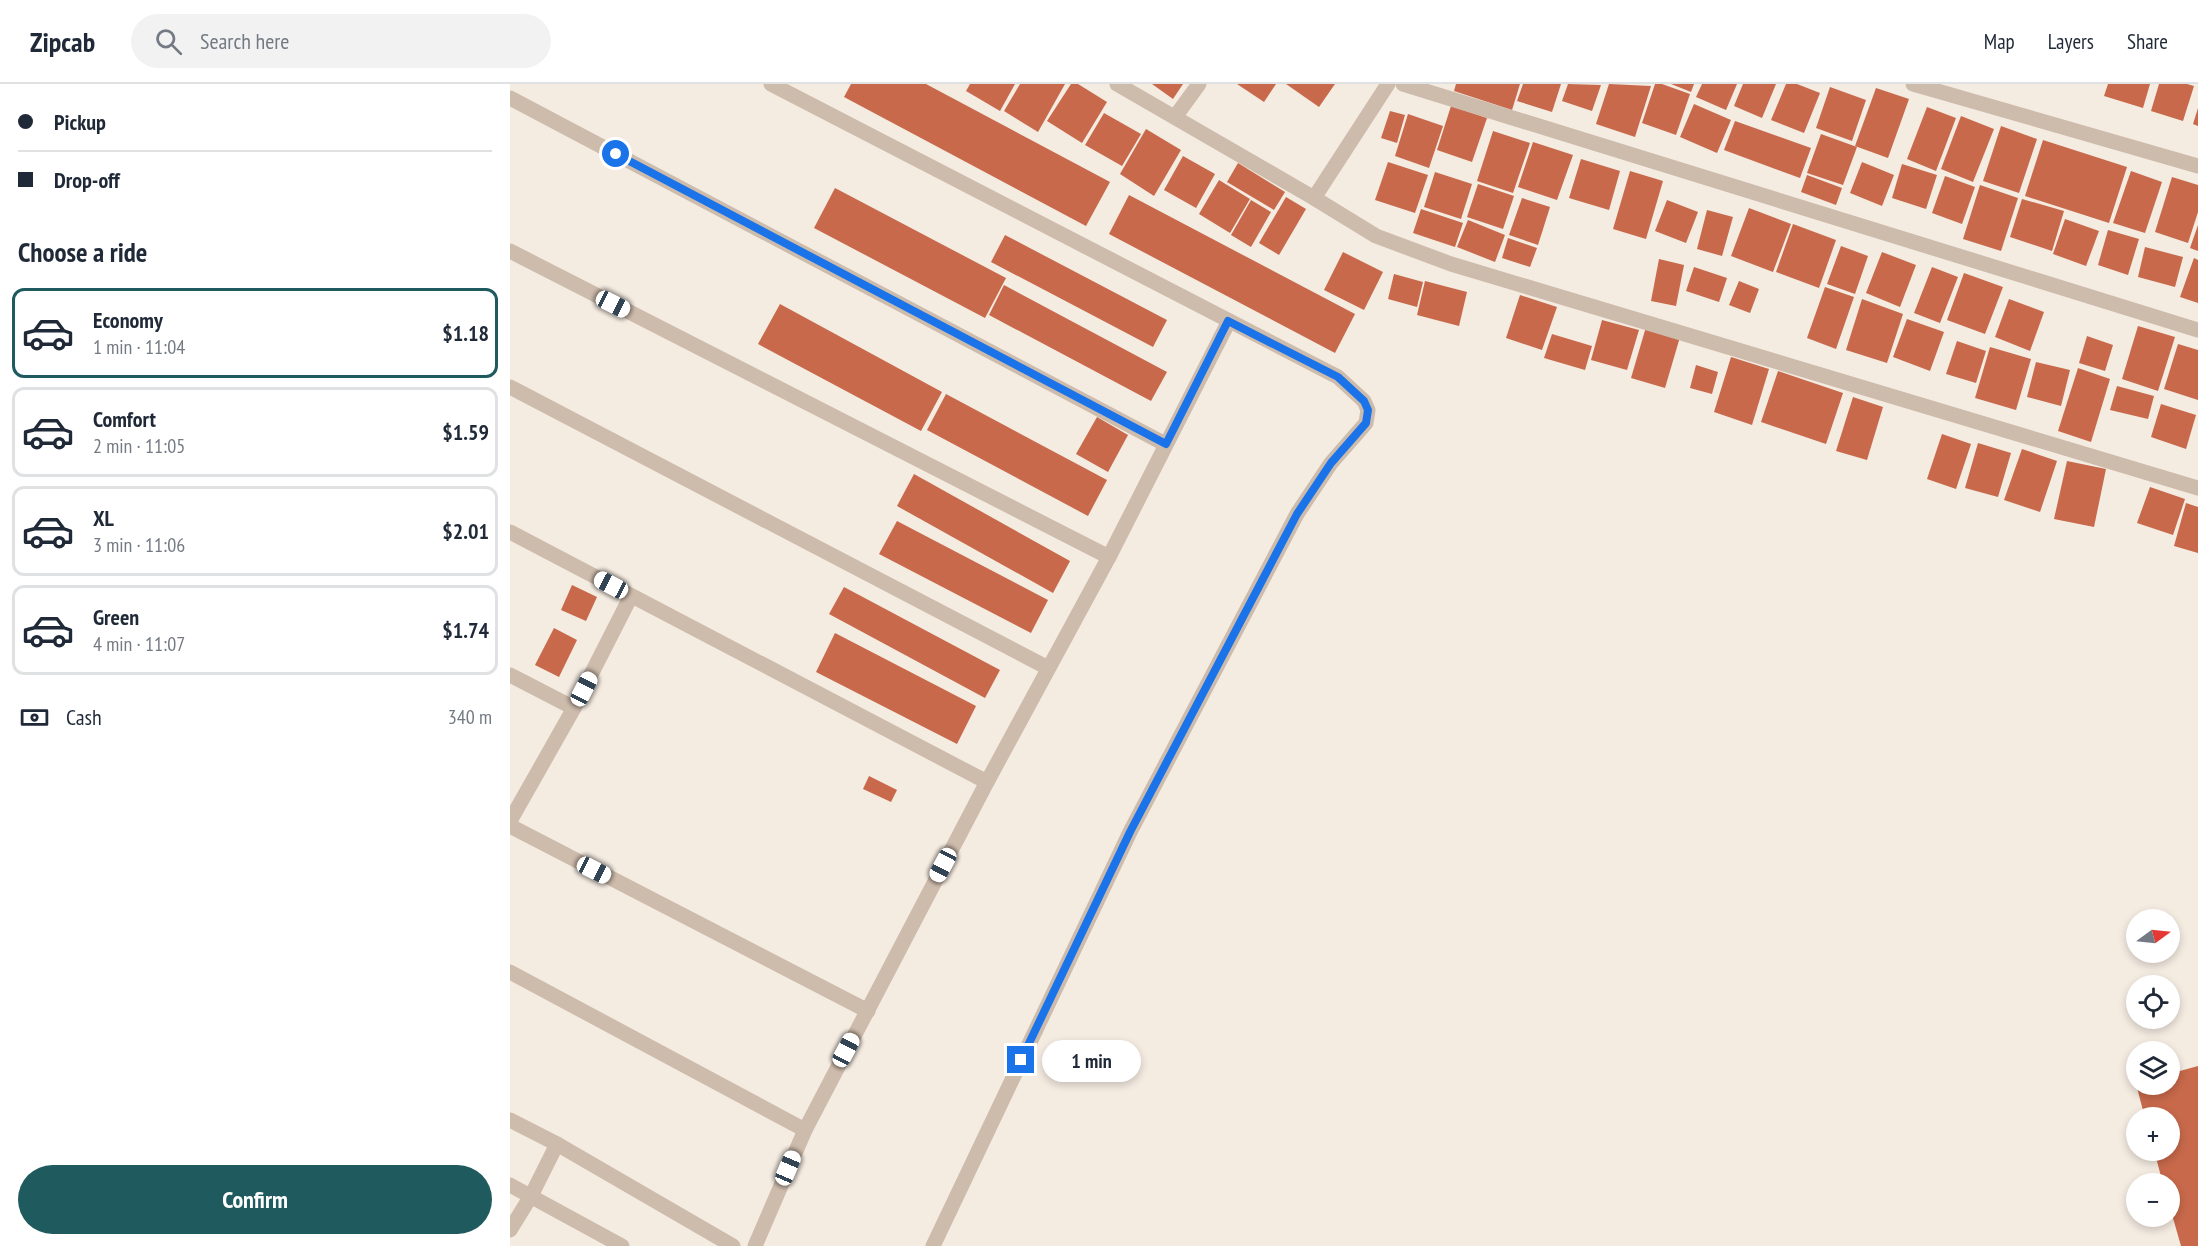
<!DOCTYPE html>
<meta charset="utf-8">
<style>
:root{--surface:#fff;--page:#f2f2f3;--text:#1f2937;--muted:#747a83;--line:#e0e1e3;--accent:#1f5a5e}
body{margin:0;font-family:"PT Sans Narrow",sans-serif;background:var(--page);color:var(--text);height:100vh;display:flex;flex-direction:column;font-size:22px;white-space:nowrap}
*{box-sizing:border-box;margin:0}
p{font-size:20px;color:var(--muted)}
.icon{flex:none;width:33px;height:33px;fill:none;stroke:currentColor;stroke-width:2;stroke-linecap:round;stroke-linejoin:round}
.map{position:relative;flex:1;overflow:hidden}
.panel{display:flex;flex-direction:column;background:var(--surface);width:510px}
.panel>*{flex:none}
.banner{display:grid;align-content:center;height:132px;padding:0 18px;background:var(--surface)}
.needle{width:39px;rotate:75deg}
.fabs{position:absolute;left:1616px;top:825px;display:grid;gap:12px}
.fabs a{display:grid;place-items:center;width:54px;height:54px;border-radius:50%;background:var(--surface);box-shadow:0 3px 9px #0003;font-size:30px}
.end{position:absolute;width:27px;height:27px;margin:-14px;border:8px solid #1a73e8;background:#fff;box-shadow:0 0 0 3px #fff}
.from{border-radius:50%}
.bubble{position:absolute;height:42px;border-radius:21px;background:var(--surface);box-shadow:0 3px 9px #0003;font-size:20px;font-weight:700;line-height:42px;text-align:center}
.car{position:absolute;width:18px;height:36px;margin:-18px -9px;border-radius:8px;box-shadow:0 0 4px 2px #0007;background:linear-gradient(#fff 24%,#345 0 40%,#fff 0 76%,#345 0 86%,#fff 0)}
.banner b{display:flex;align-items:center;gap:21px;height:57px;font-size:22px}
.banner b+b{border-top:2px solid var(--line)}
.banner i{width:15px;height:15px;background:var(--text)}
ul{padding:0;list-style:none}
li{display:flex;align-items:center;gap:18px;height:90px;margin:0 12px 9px;padding:0 6px;border:3px solid var(--line);border-radius:12px}
li div{flex:1}
li b{display:block;font-size:22px}
li em{font-style:normal;font-weight:700}
li.selected{border-color:var(--accent)}
li>.icon{width:54px;height:54px;stroke-width:1.5}
h2{padding:0 18px;font-size:27px;line-height:72px}
.pay{display:flex;align-items:center;gap:15px;height:66px;padding:0 18px;font-size:22px}
.pay p{margin-inline-start:auto}
.cta{display:flex;gap:12px;margin-top:auto;padding:12px 18px}
.cta a{flex:1;height:69px;border-radius:36px;background:var(--accent);color:#fff;font-size:24px;font-weight:700;line-height:69px;text-align:center}
header{display:flex;align-items:center;gap:36px;box-sizing:border-box;height:84px;padding:0 30px;background:var(--surface);border-bottom:2px solid var(--line)}
header strong{font-size:28px}
nav{display:flex;gap:33px;margin-inline-start:auto;font-size:21px}
.search{width:420px;height:54px;background:var(--page);display:flex;align-items:center;gap:15px;box-sizing:border-box;padding:0 21px;border-radius:33px;color:var(--muted);font-size:22px}
main{display:flex;flex:1;min-height:0}
.map>svg:first-child{display:block}
</style>
<header>
<strong>Zipcab</strong>
<div class="search"><svg class="icon" aria-label="search" viewBox="0 0 24 24"><circle cx="10" cy="10" r="6"/><path d="M15 15l6 6"/></svg>Search here</div>
<nav><a>Map</a><a>Layers</a><a>Share</a></nav>
</header>
<main>
<section class="panel">
<div class="banner">
<b><i class="from"></i>Pickup</b>
<b><i></i>Drop-off</b>
</div>
<h2>Choose a ride</h2>
<ul>
<li class="selected"><svg class="icon" aria-label="car" viewBox="0 0 24 24"><path d="M5 17H2v-5l4-1 3-4h7l3 4 3 1v5h-3M9 17h6M6 11h13"/><circle cx="7" cy="17" r="2"/><circle cx="17" cy="17" r="2"/></svg><div><b>Economy</b><p>1 min · 11:04</p></div><em>$1.18</em></li>
<li><svg class="icon" aria-label="car" viewBox="0 0 24 24"><path d="M5 17H2v-5l4-1 3-4h7l3 4 3 1v5h-3M9 17h6M6 11h13"/><circle cx="7" cy="17" r="2"/><circle cx="17" cy="17" r="2"/></svg><div><b>Comfort</b><p>2 min · 11:05</p></div><em>$1.59</em></li>
<li><svg class="icon" aria-label="car" viewBox="0 0 24 24"><path d="M5 17H2v-5l4-1 3-4h7l3 4 3 1v5h-3M9 17h6M6 11h13"/><circle cx="7" cy="17" r="2"/><circle cx="17" cy="17" r="2"/></svg><div><b>XL</b><p>3 min · 11:06</p></div><em>$2.01</em></li>
<li><svg class="icon" aria-label="car" viewBox="0 0 24 24"><path d="M5 17H2v-5l4-1 3-4h7l3 4 3 1v5h-3M9 17h6M6 11h13"/><circle cx="7" cy="17" r="2"/><circle cx="17" cy="17" r="2"/></svg><div><b>Green</b><p>4 min · 11:07</p></div><em>$1.74</em></li>
</ul>
<div class="pay"><svg class="icon" aria-label="cash" viewBox="0 0 24 24"><path d="M3 7h18v10H3z"/><circle cx="12" cy="12" r="2"/></svg>Cash<p>340 m</p></div>
<div class="cta"><a>Confirm</a></div>
</section>
<div class="map">
<svg width="1688" height="1162" viewBox="0 0 1688 1162">
<rect width="100%" height="100%" fill="#f4ebe1"/>
<g fill="#c8694b">
<polygon points="341,0 416,0 600,98 576,142 334,13"/>
<polygon points="460,0 505,0 490,27 456,7"/>
<polygon points="510,0 555,0 528,48 494,27"/>
<polygon points="561,0 568,0 597,18 572,59 537,37"/>
<polygon points="642,0 673,0 663,15"/>
<polygon points="727,0 766,0 754,18"/>
<polygon points="776,0 825,0 809,23"/>
<polygon points="946,0 1010,0 1002,26 944,7"/>
<polygon points="1013,0 1051,0 1042,28 1007,17"/>
<polygon points="1058,0 1091,1 1082,27 1052,17"/>
<polygon points="1099,0 1141,2 1125,53 1086,40"/>
<polygon points="1145,0 1152,0 1180,10 1166,51 1132,39"/>
<polygon points="1161,0 1184,0 1181,8"/>
<polygon points="1192,0 1227,0 1216,26 1186,13"/>
<polygon points="1233,0 1266,0 1252,34 1224,22"/>
<polygon points="1276,0 1287,0 1310,9 1294,49 1261,36"/>
<polygon points="1598,0 1640,0 1633,24 1594,12"/>
<polygon points="1649,0 1677,0 1684,2 1673,37 1641,27"/>
<polygon points="1320,3 1356,16 1342,57 1306,44"/>
<polygon points="1366,4 1399,15 1378,74 1345,62"/>
<polygon points="1184,20 1221,36 1207,69 1170,53"/>
<polygon points="941,22 977,34 962,78 927,66"/>
<polygon points="1417,23 1446,34 1426,87 1397,75"/>
<polygon points="1688,24 1688,42 1683,40"/>
<polygon points="880,27 895,31 887,59 871,54"/>
<polygon points="594,29 631,50 612,82 575,61"/>
<polygon points="898,30 933,42 919,84 885,72"/>
<polygon points="1451,32 1484,45 1463,98 1431,85"/>
<polygon points="1225,37 1301,64 1290,94 1214,66"/>
<polygon points="1491,42 1527,55 1509,109 1473,97"/>
<polygon points="636,45 671,66 644,112 610,90"/>
<polygon points="983,47 1020,59 1003,109 967,97"/>
<polygon points="1311,50 1347,63 1333,101 1297,89"/>
<polygon points="1533,56 1617,83 1599,139 1515,112"/>
<polygon points="1023,58 1063,71 1047,116 1008,103"/>
<polygon points="673,72 705,90 686,124 654,106"/>
<polygon points="1071,75 1110,87 1099,126 1059,114"/>
<polygon points="878,78 918,91 905,129 865,116"/>
<polygon points="1352,78 1384,91 1372,122 1340,109"/>
<polygon points="728,79 775,108 764,126 717,98"/>
<polygon points="1392,80 1427,91 1416,125 1382,114"/>
<polygon points="1120,87 1153,97 1136,155 1103,145"/>
<polygon points="1621,87 1652,98 1635,149 1603,139"/>
<polygon points="925,88 962,100 951,135 914,123"/>
<polygon points="1297,91 1332,104 1326,121 1291,108"/>
<polygon points="1435,92 1465,103 1452,140 1422,129"/>
<polygon points="1662,93 1688,101 1688,128 1678,159 1645,148"/>
<polygon points="709,96 740,115 720,149 689,130"/>
<polygon points="968,100 1004,112 993,145 957,133"/>
<polygon points="1470,101 1508,114 1491,167 1453,155"/>
<polygon points="325,104 496,194 475,234 304,144"/>
<polygon points="619,111 845,230 825,269 599,150"/>
<polygon points="776,113 796,125 769,171 749,159"/>
<polygon points="1012,114 1040,123 1028,161 999,151"/>
<polygon points="1512,115 1554,127 1542,167 1500,153"/>
<polygon points="741,116 761,128 741,163 721,151"/>
<polygon points="1157,116 1188,128 1176,159 1145,147"/>
<polygon points="1239,124 1281,140 1263,188 1221,172"/>
<polygon points="911,125 953,139 945,163 903,149"/>
<polygon points="1197,126 1223,133 1212,172 1187,165"/>
<polygon points="1555,135 1589,147 1576,182 1543,170"/>
<polygon points="958,136 995,151 985,178 947,163"/>
<polygon points="1283,140 1326,156 1309,204 1266,188"/>
<polygon points="1688,141 1688,167 1680,164"/>
<polygon points="1598,146 1629,155 1618,191 1588,181"/>
<polygon points="495,151 657,236 643,263 481,178"/>
<polygon points="998,154 1027,164 1020,183 992,174"/>
<polygon points="1331,162 1358,172 1345,210 1317,200"/>
<polygon points="1635,163 1673,173 1665,203 1628,193"/>
<polygon points="833,168 873,188 854,226 814,206"/>
<polygon points="1372,168 1406,181 1390,223 1356,209"/>
<polygon points="1684,174 1688,176 1688,219 1670,213"/>
<polygon points="1149,175 1174,181 1166,222 1141,217"/>
<polygon points="1184,183 1217,194 1209,218 1176,207"/>
<polygon points="1422,183 1448,193 1430,239 1404,229"/>
<polygon points="1454,189 1493,203 1475,250 1437,236"/>
<polygon points="884,190 913,198 907,223 878,215"/>
<polygon points="915,197 957,208 949,242 907,231"/>
<polygon points="1229,197 1249,205 1240,229 1219,221"/>
<polygon points="494,201 657,288 641,317 479,231"/>
<polygon points="1315,203 1344,213 1326,265 1297,254"/>
<polygon points="1010,211 1047,223 1032,266 996,254"/>
<polygon points="1352,215 1393,230 1377,279 1336,266"/>
<polygon points="1499,215 1534,228 1520,267 1485,253"/>
<polygon points="270,220 432,308 411,347 248,260"/>
<polygon points="1397,235 1434,248 1420,287 1383,273"/>
<polygon points="1092,236 1129,246 1117,286 1081,276"/>
<polygon points="1628,242 1665,253 1648,307 1612,295"/>
<polygon points="1136,243 1170,253 1155,304 1121,294"/>
<polygon points="1042,250 1082,262 1075,286 1034,274"/>
<polygon points="1577,252 1603,261 1595,287 1569,279"/>
<polygon points="1447,257 1476,267 1466,299 1436,290"/>
<polygon points="1668,260 1688,266 1688,316 1654,305"/>
<polygon points="1480,263 1521,275 1506,326 1465,314"/>
<polygon points="1221,273 1259,285 1242,341 1204,328"/>
<polygon points="1526,278 1560,286 1551,322 1517,313"/>
<polygon points="1186,281 1208,288 1202,310 1180,304"/>
<polygon points="1568,284 1600,295 1581,358 1548,347"/>
<polygon points="1268,287 1333,309 1316,360 1251,338"/>
<polygon points="1607,302 1644,312 1638,335 1600,326"/>
<polygon points="436,310 597,396 578,432 417,346"/>
<polygon points="1343,313 1373,323 1357,376 1326,367"/>
<polygon points="1651,320 1686,331 1676,365 1641,353"/>
<polygon points="587,333 618,351 598,388 566,370"/>
<polygon points="1432,350 1461,360 1446,405 1417,395"/>
<polygon points="1468,359 1501,369 1488,413 1455,404"/>
<polygon points="1512,365 1547,377 1530,428 1494,416"/>
<polygon points="1557,377 1596,385 1584,443 1544,435"/>
<polygon points="404,390 560,477 543,509 387,422"/>
<polygon points="1640,403 1675,415 1663,451 1627,439"/>
<polygon points="1676,419 1688,423 1688,469 1664,462"/>
<polygon points="387,437 538,516 521,549 369,470"/>
<polygon points="62,501 87,513 76,537 51,526"/>
<polygon points="334,503 490,586 475,614 319,530"/>
<polygon points="44,544 67,556 49,593 25,581"/>
<polygon points="325,549 466,622 447,660 306,588"/>
<polygon points="359,692 387,706 381,718 353,705"/>
<polygon points="1688,982 1688,1162 1671,1162 1659,1120 1659,1100 1653,1100 1644,1066 1659,1066 1659,1034 1635,1034 1626,1000 1659,1000 1659,990"/>
</g>
<g fill="none" stroke-linecap="round" stroke-linejoin="round">
<g stroke="#cdbbac" stroke-width="15">
<polyline points="261,0 828,293 854,317 858,326 856,339 821,379 787,430 620,748 423,1162"/>
<polyline points="607,0 804,114 866,152 941,180 1688,404"/>
<polyline points="893,0 1688,246"/>
<polyline points="1403,0 1688,82"/>
<polyline points="0,14 655,360"/>
<polyline points="665,33 689,0"/>
<polyline points="804,114 878,0"/>
<polyline points="0,167 599,473"/>
<polyline points="0,303 538,584"/>
<polyline points="0,448 477,698"/>
<polyline points="0,591 64,624"/>
<polyline points="0,737 64,624 121,512"/>
<polyline points="0,742 358,927"/>
<polyline points="0,888 295,1046"/>
<polyline points="0,1036 47,1060 223,1162"/>
<polyline points="0,1101 112,1162"/>
<polyline points="0,1146 21,1112 47,1060"/>
<polyline points="245,1162 295,1046 477,698 599,473 719,237"/>
</g>
</g>
<g fill="none" stroke-linecap="round" stroke-linejoin="round">
<polyline stroke="#1a73e8" stroke-width="8" points="106,70 656,360 718,237 828,293 854,317 858,326 856,339 821,379 787,430 620,748 511,976"/>
</g>
</svg>
<div class="fabs">
<a><svg class="needle" viewBox="-14 -14 28 28"><path d="M0-13l5 13h-10z" fill="#e53935"/><path d="M0 13l5-13h-10z" fill="#747a83"/></svg></a>
<a><svg class="icon" aria-label="locate" viewBox="0 0 24 24"><circle cx="12" cy="12" r="6"/><path d="M12 2v4M12 18v4M2 12h4M18 12h4"/></svg></a>
<a><svg class="icon" aria-label="layers" viewBox="0 0 24 24"><path d="M12 4l9 5-9 5-9-5zM3 14l9 5 9-5"/></svg></a>
<a>+</a>
<a>−</a>
</div>
<i class="end from" style="left:106px;top:70px"></i>
<i class="end" style="left:511px;top:976px"></i>
<div class="bubble" style="left:532px;top:956px;width:99px">1 min</div>
<i class="car" style="left:103px;top:220px;rotate:117deg"></i>
<i class="car" style="left:101px;top:501px;rotate:298deg"></i>
<i class="car" style="left:74px;top:605px;rotate:27deg"></i>
<i class="car" style="left:433px;top:781px;rotate:208deg"></i>
<i class="car" style="left:84px;top:786px;rotate:117deg"></i>
<i class="car" style="left:336px;top:966px;rotate:28deg"></i>
<i class="car" style="left:278px;top:1084px;rotate:23deg"></i>
</div>
</main>
